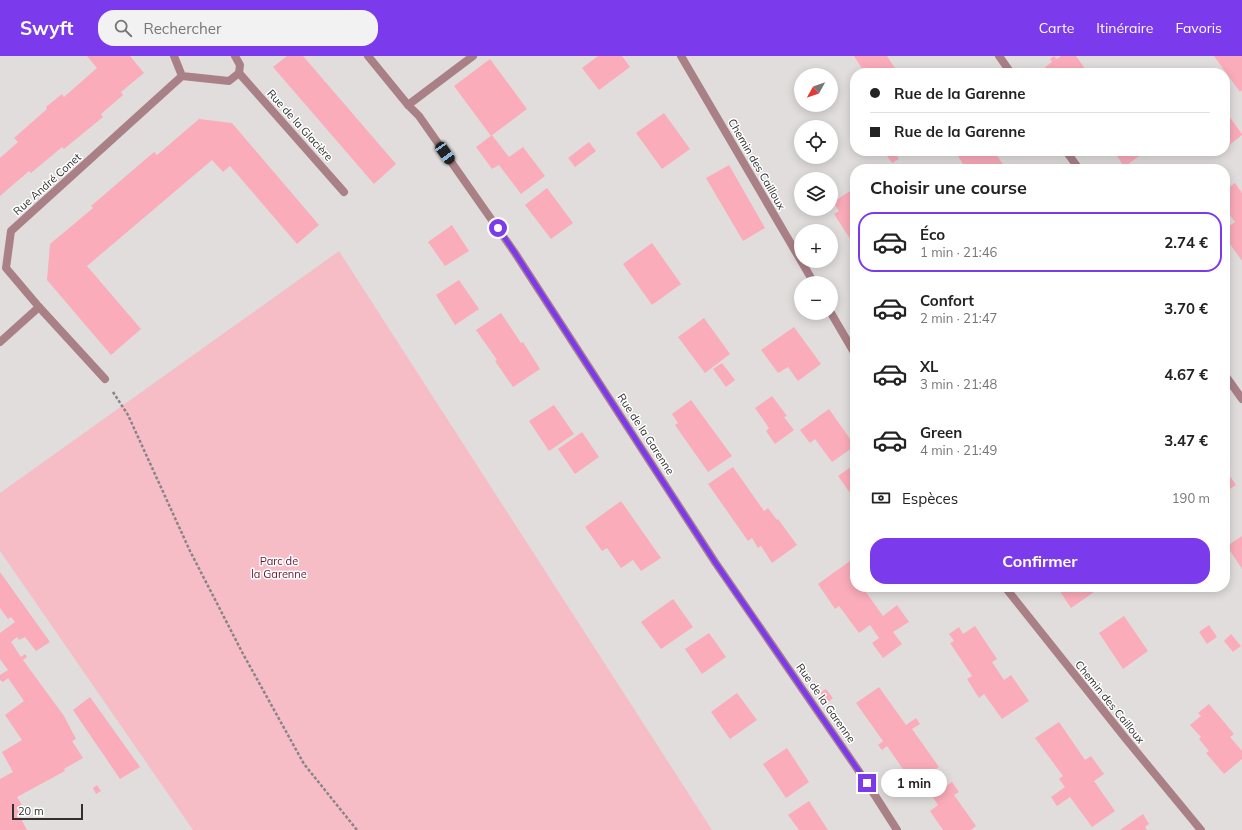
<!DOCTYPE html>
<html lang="fr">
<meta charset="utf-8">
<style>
:root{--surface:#fff;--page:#f2f2f2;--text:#222;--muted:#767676;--line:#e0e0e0;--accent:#7c3aed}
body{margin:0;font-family:Mulish,sans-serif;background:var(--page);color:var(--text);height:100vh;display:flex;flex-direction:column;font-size:15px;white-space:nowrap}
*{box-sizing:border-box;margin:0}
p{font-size:13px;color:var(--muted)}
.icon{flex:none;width:22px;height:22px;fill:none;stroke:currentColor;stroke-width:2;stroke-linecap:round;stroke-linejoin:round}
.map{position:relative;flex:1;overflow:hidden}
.side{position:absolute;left:850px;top:108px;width:380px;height:428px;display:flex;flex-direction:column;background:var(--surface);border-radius:16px;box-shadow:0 2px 10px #0003}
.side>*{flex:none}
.hud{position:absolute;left:850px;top:12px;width:380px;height:88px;border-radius:16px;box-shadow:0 2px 10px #0003;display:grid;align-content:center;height:88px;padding:0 20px;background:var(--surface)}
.needle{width:26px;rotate:230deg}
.controls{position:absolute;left:794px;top:12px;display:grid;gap:8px}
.controls a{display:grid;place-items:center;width:44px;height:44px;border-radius:50%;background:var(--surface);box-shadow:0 2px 10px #0003;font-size:20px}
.scale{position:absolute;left:12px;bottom:10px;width:71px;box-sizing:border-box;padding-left:4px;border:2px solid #312f30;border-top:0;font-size:11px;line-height:14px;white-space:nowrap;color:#312f30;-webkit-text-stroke:3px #fff;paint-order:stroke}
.end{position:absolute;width:18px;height:18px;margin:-9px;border:5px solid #7c3aed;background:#fff;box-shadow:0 0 0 2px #fff}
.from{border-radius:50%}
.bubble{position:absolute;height:28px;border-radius:14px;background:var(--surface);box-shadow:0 2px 10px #0003;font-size:13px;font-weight:700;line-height:28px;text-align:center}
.car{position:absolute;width:12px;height:24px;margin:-12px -6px;border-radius:5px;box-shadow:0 0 3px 1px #0007;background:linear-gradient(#222 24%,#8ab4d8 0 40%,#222 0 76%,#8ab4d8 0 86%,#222 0)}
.hud b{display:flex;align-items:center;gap:14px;height:38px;font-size:15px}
.hud b+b{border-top:1px solid var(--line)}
.hud i{width:10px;height:10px;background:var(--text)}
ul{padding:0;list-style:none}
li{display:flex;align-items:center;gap:12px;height:60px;margin:0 8px 6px;padding:0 12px;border:2px solid transparent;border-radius:16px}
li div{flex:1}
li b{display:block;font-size:15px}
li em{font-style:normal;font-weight:700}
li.active{border-color:var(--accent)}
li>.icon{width:36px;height:36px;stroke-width:1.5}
h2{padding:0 20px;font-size:18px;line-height:48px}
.pay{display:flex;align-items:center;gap:10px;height:44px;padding:0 20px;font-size:15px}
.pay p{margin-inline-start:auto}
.cta{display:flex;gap:8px;margin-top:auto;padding:8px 20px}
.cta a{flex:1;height:46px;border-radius:16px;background:var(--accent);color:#fff;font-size:16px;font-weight:700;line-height:46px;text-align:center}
header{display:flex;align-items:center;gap:24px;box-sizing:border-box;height:56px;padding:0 20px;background:var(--accent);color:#fff}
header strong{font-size:19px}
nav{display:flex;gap:22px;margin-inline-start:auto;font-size:14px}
.search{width:280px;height:36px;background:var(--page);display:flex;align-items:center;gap:10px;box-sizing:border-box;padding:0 14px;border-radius:16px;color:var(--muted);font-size:15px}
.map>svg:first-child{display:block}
</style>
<header>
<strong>Swyft</strong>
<div class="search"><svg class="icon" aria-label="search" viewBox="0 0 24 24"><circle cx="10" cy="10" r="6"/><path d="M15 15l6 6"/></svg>Rechercher</div>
<nav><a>Carte</a><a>Itinéraire</a><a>Favoris</a></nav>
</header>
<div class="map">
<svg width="1242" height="774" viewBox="0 0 1242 774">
<rect width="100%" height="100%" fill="#e1dddd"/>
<polygon fill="#f6bdc6" points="339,195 712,774 193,774 0,495 0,437"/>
<g fill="#fbacba">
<polygon points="87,0 130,0 144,17 121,36 123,39 101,58 103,61 64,93 62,91 31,117 29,115 0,140 0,102 18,86 14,82 47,53 46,51 62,38 64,41 97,12"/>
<polygon points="287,0 303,0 396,108 374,128 273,11"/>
<polygon points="598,0 622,0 630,11 599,34 582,12"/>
<polygon points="854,0 887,0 898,17 865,17"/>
<polygon points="1054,0 1057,3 1061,0 1076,0 1088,17 1050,17 1045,11 1052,6 1050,3"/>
<polygon points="1214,0 1242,0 1242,34 1240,36"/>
<polygon points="490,3 527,53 491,80 454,30"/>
<polygon points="1226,56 1242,78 1242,79 1228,90 1225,86 1225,57"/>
<polygon points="664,57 690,93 662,113 636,77"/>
<polygon points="199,63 232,67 319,169 297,188 230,110 223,116 212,104 87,210 141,273 111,299 47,224 50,188 93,152 91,150 154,96 157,99"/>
<polygon points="492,79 509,101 523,91 545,120 521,138 499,109 492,113 476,91"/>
<polygon points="589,86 596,95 575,111 568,102"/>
<polygon points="955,95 994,95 1004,110 999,113 966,113"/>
<polygon points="1114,95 1146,95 1124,111"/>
<polygon points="894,96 899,103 892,107 887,100"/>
<polygon points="729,109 765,172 743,185 706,122"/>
<polygon points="1235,127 1242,137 1242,205 1225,181 1225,173 1235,166 1225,152 1225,134"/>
<polygon points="547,132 573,167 551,183 525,149"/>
<polygon points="855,132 855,182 851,184 834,158 839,155 833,146"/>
<polygon points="452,169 469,195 445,210 428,186"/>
<polygon points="652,187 681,228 652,249 623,208"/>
<polygon points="459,224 479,253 455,269 436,239"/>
<polygon points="501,257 521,287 523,286 540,313 513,331 495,305 497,304 476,274"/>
<polygon points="704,262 730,298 705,317 678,281"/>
<polygon points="794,271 821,308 798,325 788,311 778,317 761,294"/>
<polygon points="722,307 735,324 726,331 713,313"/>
<polygon points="772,340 787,360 784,361 794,374 775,388 766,375 769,372 755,352"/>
<polygon points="691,344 732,400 708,416 675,369 678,367 672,358"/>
<polygon points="554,349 574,378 549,395 529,365"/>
<polygon points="829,353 855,390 832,406 815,383 810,387 800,374"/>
<polygon points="582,376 599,401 575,418 558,393"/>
<polygon points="855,408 855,444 838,420"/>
<polygon points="733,411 764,455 768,452 777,464 778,463 797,489 772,507 761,490 758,492 752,482 748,485 708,428"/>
<polygon points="1225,413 1236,429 1225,436"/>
<polygon points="621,445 661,502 641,515 633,504 621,512 607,492 602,495 585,471"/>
<polygon points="1242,480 1242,513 1227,490"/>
<polygon points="850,505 855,511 855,531 865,531 863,532 883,560 897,549 909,566 893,576 902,588 883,602 872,587 879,582 870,569 859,577 839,550 835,553 818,528"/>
<polygon points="0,516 50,586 36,595 25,581 19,584 17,581 11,586 21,601 25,598 27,601 23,604 64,660 76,683 72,685 83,702 64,713 65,715 17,741 22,749 18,751 23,752 25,754 24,758 20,761 27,774 0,774 0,723 13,716 2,696 22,684 5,659 24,645 8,622 3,626 0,624 0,619 8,614 0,603 0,577 15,566 11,561 8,563 0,552"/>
<polygon points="1057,531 1090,531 1094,536 1071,552"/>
<polygon points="673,543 693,571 661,593 641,566"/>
<polygon points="1124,560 1148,595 1123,613 1099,577"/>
<polygon points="1209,569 1217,581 1207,588 1199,576"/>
<polygon points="975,570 997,603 992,606 1004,624 1011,619 1029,645 1002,663 984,638 979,642 967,623 972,620 950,587 954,585 949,578 959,571 963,578"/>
<polygon points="709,577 726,601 702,618 685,593"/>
<polygon points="1231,578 1241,590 1233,596 1224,585"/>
<polygon points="879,631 906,669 916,662 920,668 912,673 939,711 914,729 887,690 882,694 878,689 883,685 856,647"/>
<polygon points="826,633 833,642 827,647 820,637"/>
<polygon points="737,637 757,664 730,683 711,656"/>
<polygon points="90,641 140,711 120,723 73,654"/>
<polygon points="1209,648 1234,678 1230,681 1242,695 1242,703 1224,718 1206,697 1209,695 1199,683 1201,681 1190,669 1201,660 1198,657"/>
<polygon points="1059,666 1085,704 1091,700 1104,718 1094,725 1115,755 1092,771 1070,741 1057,750 1051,741 1065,731 1059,723 1063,720 1035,682"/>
<polygon points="787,692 809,726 786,742 763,708"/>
<polygon points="952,726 959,736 954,739 976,770 971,774 943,774 930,755 938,749 932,740"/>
<polygon points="97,729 101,735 96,738 93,732"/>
<polygon points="809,745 828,774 799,774 788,759"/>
<polygon points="1143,758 1149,768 1145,771 1147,774 1120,774"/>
</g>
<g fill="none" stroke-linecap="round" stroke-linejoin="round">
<polyline stroke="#888586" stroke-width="2.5" stroke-dasharray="3 2" stroke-linecap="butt" points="113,336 128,359 190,495 242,596 304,708 357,774"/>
<g stroke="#aa8087" stroke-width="8">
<polyline points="408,49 473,0"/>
<polyline points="39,251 105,323"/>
</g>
<g stroke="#aa8087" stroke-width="8">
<polyline points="174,0 182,20 229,25 239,17 240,9 235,0"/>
<polyline points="368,0 408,49 419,60 515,197 715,506 867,727 897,774"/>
<polyline points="681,0 814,227"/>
<polyline points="999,0 1011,17"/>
<polyline points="239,17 344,136"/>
<polyline points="1066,95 1079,113"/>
<polyline points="831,257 855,298"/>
<polyline points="0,286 39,251 6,212 11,175 182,20"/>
<polyline points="1225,319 1242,343"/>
<polyline points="1005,531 1126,683 1201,774"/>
</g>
</g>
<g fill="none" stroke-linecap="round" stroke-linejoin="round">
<polyline stroke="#7c3aed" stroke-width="5" points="498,172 515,197 715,506 867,727"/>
</g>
<g text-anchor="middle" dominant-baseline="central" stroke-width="3" stroke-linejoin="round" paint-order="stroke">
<g font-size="11" fill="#312f30" stroke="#fff">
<text transform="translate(300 69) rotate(48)">Rue de la Glacière</text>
<text transform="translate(757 108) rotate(60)">Chemin des Cailloux</text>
<text transform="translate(47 128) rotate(-42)">Rue André Conet</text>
<text transform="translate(646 378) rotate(57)">Rue de la Garenne</text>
<text transform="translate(1110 646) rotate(51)">Chemin des Cailloux</text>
<text transform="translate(826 647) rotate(55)">Rue de la Garenne</text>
</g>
<g font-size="11" fill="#66132d" stroke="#fff">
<text x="279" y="505">Parc de<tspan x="279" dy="13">la Garenne</tspan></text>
</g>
</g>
</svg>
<div class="controls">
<a><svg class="needle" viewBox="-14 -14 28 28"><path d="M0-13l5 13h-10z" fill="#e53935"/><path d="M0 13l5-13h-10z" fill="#767676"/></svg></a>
<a><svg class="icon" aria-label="locate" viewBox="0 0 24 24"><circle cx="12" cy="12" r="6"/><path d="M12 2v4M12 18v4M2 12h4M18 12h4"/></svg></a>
<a><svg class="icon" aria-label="layers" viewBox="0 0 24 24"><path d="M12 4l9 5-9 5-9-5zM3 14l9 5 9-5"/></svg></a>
<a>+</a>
<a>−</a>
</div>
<div class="scale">20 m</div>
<i class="end from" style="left:498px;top:172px"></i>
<i class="end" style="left:867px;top:727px"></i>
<div class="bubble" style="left:881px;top:713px;width:66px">1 min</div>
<i class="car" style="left:445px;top:97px;rotate:145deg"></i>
<div class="hud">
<b><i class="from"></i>Rue de la Garenne</b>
<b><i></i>Rue de la Garenne</b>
</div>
<section class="side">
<h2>Choisir une course</h2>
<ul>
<li class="active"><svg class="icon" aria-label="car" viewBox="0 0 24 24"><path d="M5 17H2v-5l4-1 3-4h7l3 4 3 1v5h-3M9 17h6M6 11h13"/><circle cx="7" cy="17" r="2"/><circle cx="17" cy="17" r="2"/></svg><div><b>Éco</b><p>1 min · 21:46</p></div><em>2.74 €</em></li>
<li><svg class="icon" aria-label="car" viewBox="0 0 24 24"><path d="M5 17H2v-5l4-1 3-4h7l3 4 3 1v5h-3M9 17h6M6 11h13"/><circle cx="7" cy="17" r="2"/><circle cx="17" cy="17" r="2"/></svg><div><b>Confort</b><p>2 min · 21:47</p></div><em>3.70 €</em></li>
<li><svg class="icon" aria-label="car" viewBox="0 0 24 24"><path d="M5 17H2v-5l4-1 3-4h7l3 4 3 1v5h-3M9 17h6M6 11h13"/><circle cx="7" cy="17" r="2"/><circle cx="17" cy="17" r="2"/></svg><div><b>XL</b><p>3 min · 21:48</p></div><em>4.67 €</em></li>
<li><svg class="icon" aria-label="car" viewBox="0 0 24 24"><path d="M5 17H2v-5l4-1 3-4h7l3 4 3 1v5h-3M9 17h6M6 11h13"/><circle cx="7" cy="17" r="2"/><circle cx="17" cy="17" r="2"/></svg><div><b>Green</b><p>4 min · 21:49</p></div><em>3.47 €</em></li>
</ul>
<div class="pay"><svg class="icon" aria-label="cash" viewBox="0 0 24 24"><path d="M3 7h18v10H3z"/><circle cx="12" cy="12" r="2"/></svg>Espèces<p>190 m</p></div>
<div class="cta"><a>Confirmer</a></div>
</section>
</div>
